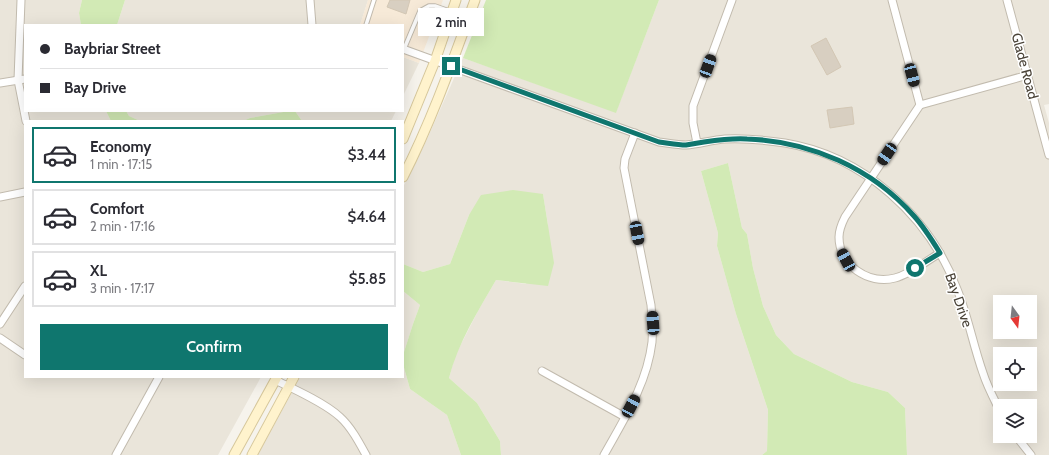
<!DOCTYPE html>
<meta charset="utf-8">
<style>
:root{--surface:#fff;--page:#f2f2f3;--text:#2b2b33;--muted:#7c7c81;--line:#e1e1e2;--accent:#0f766e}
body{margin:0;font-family:Cabin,sans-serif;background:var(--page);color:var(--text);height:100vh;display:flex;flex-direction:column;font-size:15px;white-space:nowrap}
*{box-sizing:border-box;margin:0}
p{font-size:13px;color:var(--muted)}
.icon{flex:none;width:22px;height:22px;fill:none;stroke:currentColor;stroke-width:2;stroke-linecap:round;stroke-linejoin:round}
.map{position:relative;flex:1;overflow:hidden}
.details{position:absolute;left:24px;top:120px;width:380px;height:258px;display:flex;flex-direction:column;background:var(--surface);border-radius:0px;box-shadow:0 4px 16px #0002}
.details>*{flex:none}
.hud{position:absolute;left:24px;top:24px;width:380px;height:88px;border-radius:0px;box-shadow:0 4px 16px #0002;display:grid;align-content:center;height:88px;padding:0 16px;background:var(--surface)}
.needle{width:26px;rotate:165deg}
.tools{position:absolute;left:993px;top:295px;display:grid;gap:8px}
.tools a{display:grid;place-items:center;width:44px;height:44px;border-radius:0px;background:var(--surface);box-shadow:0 4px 16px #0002;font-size:20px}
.end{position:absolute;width:18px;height:18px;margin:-9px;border:5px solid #0f766e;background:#fff;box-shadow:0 0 0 2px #fff}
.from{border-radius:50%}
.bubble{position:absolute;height:28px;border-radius:0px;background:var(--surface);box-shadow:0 4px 16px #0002;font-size:13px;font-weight:600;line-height:28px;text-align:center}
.car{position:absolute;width:12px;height:24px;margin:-12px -6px;border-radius:5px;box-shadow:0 0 3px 1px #0007;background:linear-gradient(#222 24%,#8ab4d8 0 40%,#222 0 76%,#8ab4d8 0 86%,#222 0)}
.hud b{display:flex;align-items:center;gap:14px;height:38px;font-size:15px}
.hud b+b{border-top:1px solid var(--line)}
.hud i{width:10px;height:10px;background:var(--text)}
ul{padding:7px 0 0;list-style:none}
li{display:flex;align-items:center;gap:12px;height:56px;margin:0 8px 6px;padding:0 8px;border:2px solid var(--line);border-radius:0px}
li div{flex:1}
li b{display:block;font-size:15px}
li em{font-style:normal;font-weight:600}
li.selected{border-color:var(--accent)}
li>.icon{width:36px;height:36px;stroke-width:1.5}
.action{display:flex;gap:8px;margin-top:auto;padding:8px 16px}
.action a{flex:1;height:46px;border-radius:0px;background:var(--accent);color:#fff;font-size:16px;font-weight:600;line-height:46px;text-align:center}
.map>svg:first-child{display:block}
</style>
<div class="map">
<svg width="1049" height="455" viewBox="0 0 1049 455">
<rect width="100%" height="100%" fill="#f6f3ec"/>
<g fill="#eae5da" fill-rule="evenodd">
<polygon points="0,0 82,0 79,13 81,25 25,25 25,111 106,111 111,121 25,121 25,377 261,377 218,455 0,455"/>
<polygon points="125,0 368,0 360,25 117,25"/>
<path d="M659,0H1049V104L1044,105L1049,123V455H907L905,408L888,392L852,382L794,354L776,335L763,306L753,268L747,234L742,228L728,163L701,171L718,233L717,246L736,314L768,410L767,451L762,455H501L500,441L477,403L449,378L455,356L479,309L496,280L526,284L548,225L543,194L469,215L450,264L423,272L403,264V187L428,137L463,58L616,112ZM1000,302H1030V332H1000ZM1000,354H1030V384H1000ZM1000,406H1030V436H1000Z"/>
<polygon points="403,57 419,63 403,96"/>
<polygon points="126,111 289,111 250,118 243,121 140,121 129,116"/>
<polygon points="295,111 396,111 391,121 302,121"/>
<polygon points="403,291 420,305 413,324 403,355"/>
<polygon points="403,364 410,389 447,415 461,455 258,455 300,377 403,377"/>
</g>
<polygon fill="#f7ead8" points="368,0 443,0 419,63 403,57 403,25 360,25"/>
<g fill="#d2eab5">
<polygon points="82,0 125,0 117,25 81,25 79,13"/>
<polygon points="486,0 659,0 616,113 463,58"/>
<polygon points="106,111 126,111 129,116 140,121 111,121"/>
<polygon points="289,111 295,111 302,121 243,121 250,118"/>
<polygon points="728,163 742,228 747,234 753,268 763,306 776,335 794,354 852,382 888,392 905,408 907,455 762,455 767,451 768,410 736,314 717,246 718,233 701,171"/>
<path d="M513,190L543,194L554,263L548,286L496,280C478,311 458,343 449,378L477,403L500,441L501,455H461L447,415L410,389L403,364V355L413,324L420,305L403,291V264L423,272L450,264L469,215L481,195Z"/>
</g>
<g fill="#d8cfc1" stroke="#d3c7b4">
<polygon points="390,0 410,0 406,14 387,7"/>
<polygon points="826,38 841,67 827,75 811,46"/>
<polygon points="852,107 854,124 830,128 827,110"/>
</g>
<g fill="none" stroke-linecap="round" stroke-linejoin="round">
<g stroke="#c2bbae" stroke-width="5.5">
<g id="service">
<polyline points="366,25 374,0"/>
<polyline points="404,49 420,11 429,6 435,6 452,12"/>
</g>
</g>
<g stroke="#c2bbae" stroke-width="9">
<g id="minor">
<polyline points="21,0 18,80 26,121"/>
<polyline points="310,0 312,25"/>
<path d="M892,0L920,105L845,217C842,223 839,230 839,237C839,265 868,285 895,278C911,274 926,261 940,253"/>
<polyline points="1007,0 1049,155"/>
<path d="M403,49L659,142C668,143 677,145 686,145C699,144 712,140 725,139C745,138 765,140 785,143C864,156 929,216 957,289C968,316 973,345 983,373C987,386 994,399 1000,411"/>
<polyline points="0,83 25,79"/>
<polyline points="920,105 1028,75"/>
<polyline points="697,143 693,123 693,106 732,0"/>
<polyline points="0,197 25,192"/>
<polyline points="0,324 25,286"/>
<polyline points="0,338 25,355"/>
<polyline points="542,371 625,417"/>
<path d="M275,380C294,389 325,403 340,417C351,427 359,442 366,455"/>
<polyline points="1016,436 1031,455"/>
<polyline points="116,455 159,377"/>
<path d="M604,455C624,419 647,384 652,342C653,329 652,317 651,305L624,168L625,159L635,133"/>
</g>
</g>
<g stroke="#d6c79b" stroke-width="11">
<g id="secondary">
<polyline points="403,139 435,61 456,0"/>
<path d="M403,177C432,120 453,60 475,0"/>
<polyline points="234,455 277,377"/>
<polyline points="252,455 294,377"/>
</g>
</g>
<use href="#service" stroke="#fff" stroke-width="3.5"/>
<use href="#minor" stroke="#fff" stroke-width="7"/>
<use href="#secondary" stroke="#fff3cd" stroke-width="9"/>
</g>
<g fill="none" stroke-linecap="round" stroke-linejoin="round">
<path stroke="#0f766e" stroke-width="5" d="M451,66L659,142C668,143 677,145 686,145C692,144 698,143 704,142C718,140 733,138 747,139C810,141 872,168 914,216C924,227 932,240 940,253L915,268"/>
</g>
<g text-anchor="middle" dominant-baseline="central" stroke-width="3" stroke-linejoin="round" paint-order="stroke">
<g font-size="14" fill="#4b4439" stroke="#fff">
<text transform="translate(1025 66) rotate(75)">Glade Road</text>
<text transform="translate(959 300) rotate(71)">Bay Drive</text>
</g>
</g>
</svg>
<div class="tools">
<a><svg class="needle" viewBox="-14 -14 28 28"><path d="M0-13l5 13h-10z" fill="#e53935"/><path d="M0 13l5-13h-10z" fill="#7c7c81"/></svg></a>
<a><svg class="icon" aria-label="locate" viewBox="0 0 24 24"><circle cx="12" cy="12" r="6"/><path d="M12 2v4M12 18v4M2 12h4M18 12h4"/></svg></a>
<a><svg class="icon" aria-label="layers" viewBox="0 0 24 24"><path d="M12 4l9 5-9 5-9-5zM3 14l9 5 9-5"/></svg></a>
</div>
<i class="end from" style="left:915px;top:268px"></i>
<i class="end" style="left:451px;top:66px"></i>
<div class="bubble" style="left:418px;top:8px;width:66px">2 min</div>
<i class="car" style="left:708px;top:66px;rotate:20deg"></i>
<i class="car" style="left:912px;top:75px;rotate:165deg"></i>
<i class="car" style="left:887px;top:154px;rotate:214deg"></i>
<i class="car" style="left:637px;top:233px;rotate:169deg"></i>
<i class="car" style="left:846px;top:260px;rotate:332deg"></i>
<i class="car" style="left:653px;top:323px;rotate:356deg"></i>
<i class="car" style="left:631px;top:406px;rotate:28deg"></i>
<div class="hud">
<b><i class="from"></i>Baybriar Street</b>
<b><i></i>Bay Drive</b>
</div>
<section class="details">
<ul>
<li class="selected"><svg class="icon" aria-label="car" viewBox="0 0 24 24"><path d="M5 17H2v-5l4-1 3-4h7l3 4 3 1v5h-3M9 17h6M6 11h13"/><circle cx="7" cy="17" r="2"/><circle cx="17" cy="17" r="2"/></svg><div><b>Economy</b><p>1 min · 17:15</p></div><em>$3.44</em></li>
<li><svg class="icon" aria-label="car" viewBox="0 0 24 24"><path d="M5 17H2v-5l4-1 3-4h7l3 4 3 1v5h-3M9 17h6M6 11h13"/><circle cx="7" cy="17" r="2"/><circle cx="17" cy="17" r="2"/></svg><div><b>Comfort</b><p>2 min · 17:16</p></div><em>$4.64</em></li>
<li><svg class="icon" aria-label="car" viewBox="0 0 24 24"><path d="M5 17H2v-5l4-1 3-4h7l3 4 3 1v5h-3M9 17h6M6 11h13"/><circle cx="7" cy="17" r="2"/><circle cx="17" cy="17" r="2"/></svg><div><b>XL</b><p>3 min · 17:17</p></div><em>$5.85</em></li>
</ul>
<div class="action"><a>Confirm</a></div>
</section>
</div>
